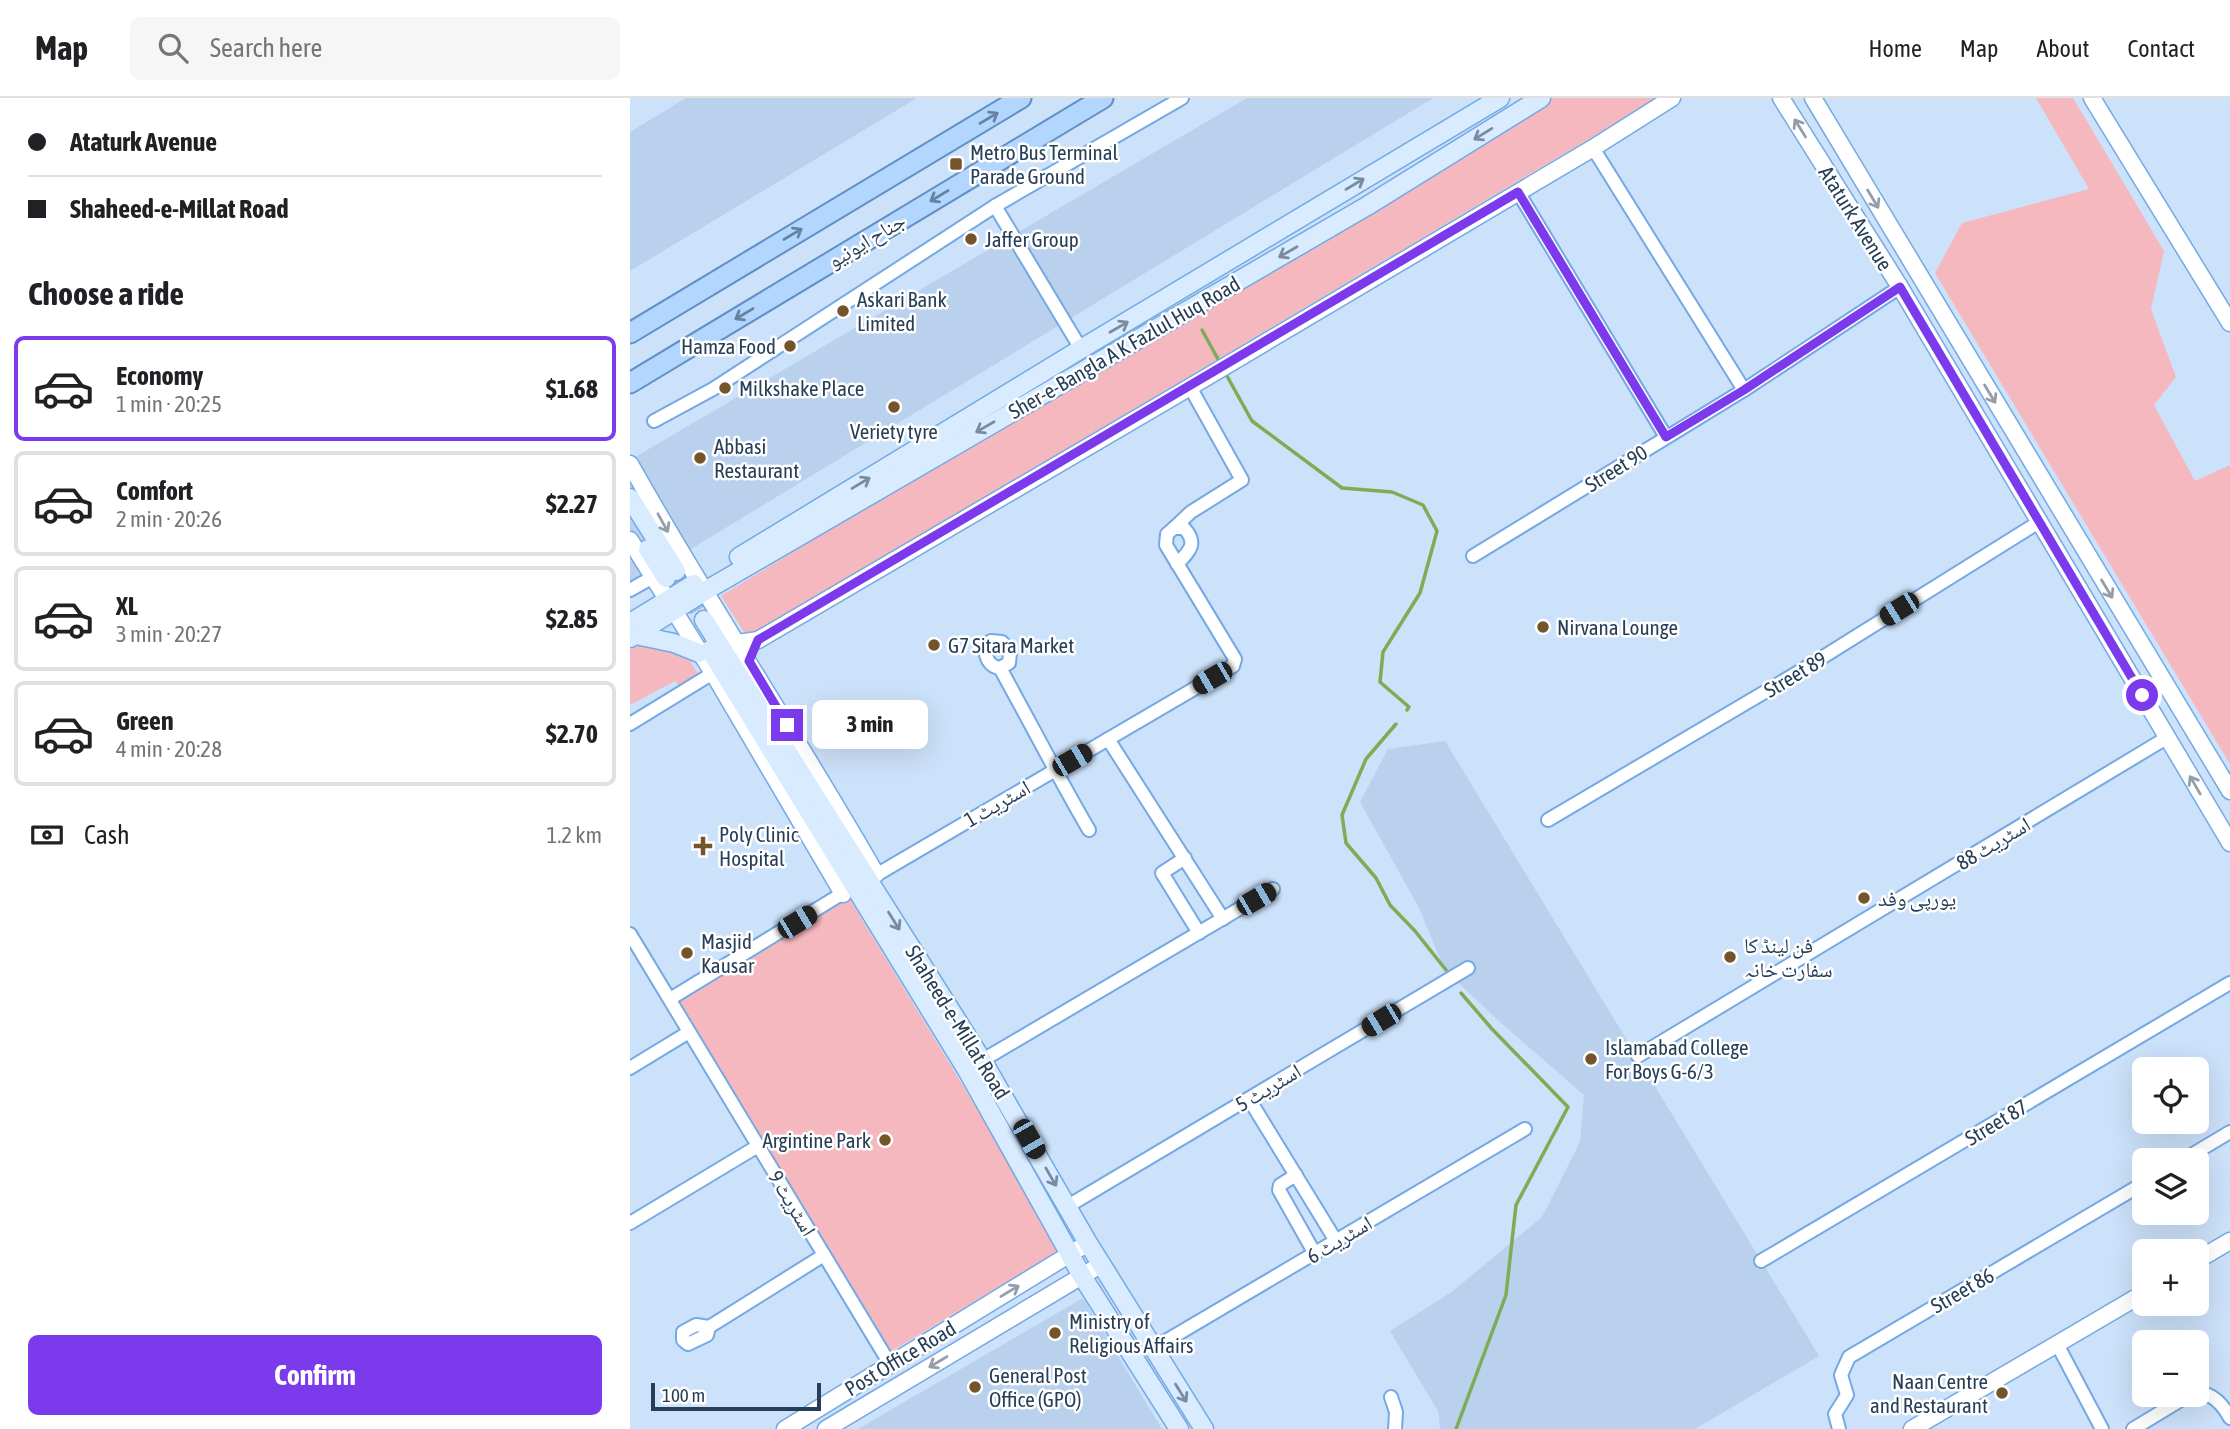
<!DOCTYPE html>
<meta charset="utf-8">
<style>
:root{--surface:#fff;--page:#f6f6f6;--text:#202124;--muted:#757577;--line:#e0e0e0;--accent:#7c3aed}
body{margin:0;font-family:"Asap Condensed","Noto Naskh Arabic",sans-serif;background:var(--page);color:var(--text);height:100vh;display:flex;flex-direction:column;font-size:26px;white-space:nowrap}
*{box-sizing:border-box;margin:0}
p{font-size:23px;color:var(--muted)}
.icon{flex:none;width:38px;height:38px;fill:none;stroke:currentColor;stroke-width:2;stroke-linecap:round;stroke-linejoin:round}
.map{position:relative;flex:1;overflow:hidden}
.drawer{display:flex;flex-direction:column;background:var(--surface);width:630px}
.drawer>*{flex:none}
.guide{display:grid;align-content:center;height:154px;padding:0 28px;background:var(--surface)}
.tools{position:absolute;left:1502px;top:959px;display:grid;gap:14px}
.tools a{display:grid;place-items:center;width:77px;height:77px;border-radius:10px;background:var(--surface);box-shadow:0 7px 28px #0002;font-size:35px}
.scale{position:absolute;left:21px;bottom:18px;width:170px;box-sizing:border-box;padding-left:7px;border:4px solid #273e57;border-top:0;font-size:19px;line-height:24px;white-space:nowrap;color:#273e57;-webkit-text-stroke:5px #fff;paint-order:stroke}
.end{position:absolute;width:32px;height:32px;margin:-16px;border:9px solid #7c3aed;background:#fff;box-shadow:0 0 0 4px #fff}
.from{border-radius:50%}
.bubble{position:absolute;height:49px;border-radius:10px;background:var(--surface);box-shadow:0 7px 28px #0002;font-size:23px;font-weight:700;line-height:49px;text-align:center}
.car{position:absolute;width:21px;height:42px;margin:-21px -10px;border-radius:9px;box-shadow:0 0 5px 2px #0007;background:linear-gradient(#222 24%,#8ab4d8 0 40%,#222 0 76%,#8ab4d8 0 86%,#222 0)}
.guide b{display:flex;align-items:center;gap:24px;height:66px;font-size:26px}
.guide b+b{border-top:2px solid var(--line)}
.guide i{width:18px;height:18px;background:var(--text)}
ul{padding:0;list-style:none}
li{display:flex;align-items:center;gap:21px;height:105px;margin:0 14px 10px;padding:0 14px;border:4px solid var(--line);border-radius:10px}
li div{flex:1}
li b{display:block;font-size:26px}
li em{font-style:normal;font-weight:700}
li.on{border-color:var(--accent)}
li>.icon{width:63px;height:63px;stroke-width:1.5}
h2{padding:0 28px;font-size:32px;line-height:84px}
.pay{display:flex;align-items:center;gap:18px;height:77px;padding:0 28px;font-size:26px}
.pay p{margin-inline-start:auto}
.cta{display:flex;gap:14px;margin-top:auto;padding:14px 28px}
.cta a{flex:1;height:80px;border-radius:10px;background:var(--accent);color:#fff;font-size:28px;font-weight:700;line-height:80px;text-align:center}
header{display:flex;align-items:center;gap:42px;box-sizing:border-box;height:98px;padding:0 35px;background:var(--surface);border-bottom:2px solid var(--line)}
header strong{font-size:33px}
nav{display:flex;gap:38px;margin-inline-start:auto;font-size:24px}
.search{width:490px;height:63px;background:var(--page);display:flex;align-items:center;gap:18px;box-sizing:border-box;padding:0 24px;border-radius:10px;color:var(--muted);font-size:26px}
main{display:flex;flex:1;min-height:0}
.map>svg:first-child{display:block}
</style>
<header>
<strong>Map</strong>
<div class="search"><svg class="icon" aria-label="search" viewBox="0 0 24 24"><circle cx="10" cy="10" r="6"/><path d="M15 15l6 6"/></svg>Search here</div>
<nav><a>Home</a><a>Map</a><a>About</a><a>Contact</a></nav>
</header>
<main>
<section class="drawer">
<div class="guide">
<b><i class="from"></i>Ataturk Avenue</b>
<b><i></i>Shaheed-e-Millat Road</b>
</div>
<h2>Choose a ride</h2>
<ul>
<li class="on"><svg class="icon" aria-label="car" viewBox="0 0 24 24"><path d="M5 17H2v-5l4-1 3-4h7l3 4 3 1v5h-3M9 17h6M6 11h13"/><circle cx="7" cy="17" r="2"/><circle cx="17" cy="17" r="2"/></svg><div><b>Economy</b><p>1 min · 20:25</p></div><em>$1.68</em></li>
<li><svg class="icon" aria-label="car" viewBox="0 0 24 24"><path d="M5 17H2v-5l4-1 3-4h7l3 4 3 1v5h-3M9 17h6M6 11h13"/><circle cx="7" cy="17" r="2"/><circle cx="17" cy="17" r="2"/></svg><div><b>Comfort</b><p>2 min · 20:26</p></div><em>$2.27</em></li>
<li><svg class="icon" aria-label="car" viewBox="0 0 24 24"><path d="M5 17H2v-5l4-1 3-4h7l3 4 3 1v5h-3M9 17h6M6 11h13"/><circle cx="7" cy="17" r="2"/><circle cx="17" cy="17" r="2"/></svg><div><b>XL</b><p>3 min · 20:27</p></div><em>$2.85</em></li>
<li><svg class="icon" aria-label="car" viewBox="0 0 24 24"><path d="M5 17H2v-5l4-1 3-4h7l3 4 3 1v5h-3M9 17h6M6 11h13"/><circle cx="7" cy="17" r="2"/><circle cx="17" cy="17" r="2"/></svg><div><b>Green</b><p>4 min · 20:28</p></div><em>$2.70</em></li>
</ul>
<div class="pay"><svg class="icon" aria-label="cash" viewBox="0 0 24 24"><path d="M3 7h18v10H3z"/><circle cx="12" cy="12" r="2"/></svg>Cash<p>1.2 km</p></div>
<div class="cta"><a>Confirm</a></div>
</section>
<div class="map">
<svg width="1600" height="1331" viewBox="0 0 1600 1331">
<rect width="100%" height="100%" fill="#cce1fa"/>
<g fill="#b9d1ec">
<polygon points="56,0 287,0 0,173 0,34"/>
<polygon points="617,0 803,0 0,488 0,362"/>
<polygon points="815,643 1189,1258 1065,1331 810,1331 808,1313 760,1233 823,1193 912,1119 950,1044 954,997 871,925 815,872 789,810 730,704 758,651"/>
<polygon points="453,1200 532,1331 228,1331"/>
</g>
<g fill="#f6b8bf">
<polygon points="908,0 1028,0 118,540 91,498"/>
<polygon points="1406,0 1443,0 1534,153 1521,211 1546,279 1524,307 1565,383 1600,367 1600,666 1305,175 1332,125 1459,91"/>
<polygon points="10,547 52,558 60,563 70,579 51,590 45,583 0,607 0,551"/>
<polygon points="219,800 432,1151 260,1254 47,903"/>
</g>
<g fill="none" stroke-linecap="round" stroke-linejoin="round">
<g stroke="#7eac55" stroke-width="3.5">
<polyline points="572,232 588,261"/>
<polyline points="597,278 622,323 712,390 762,394 793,407 807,433 790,495 753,554 750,584 779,609 777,612"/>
<polyline points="766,626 736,661 712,717 716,745 746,780 760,807 785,833 816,872"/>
<polyline points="826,1331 876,1197 886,1107 938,1009 862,931 831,895"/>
</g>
<polyline stroke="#abc0d9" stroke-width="18" stroke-dasharray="18 9" stroke-linecap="butt" points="46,473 74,522"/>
<g stroke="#73a9e4" stroke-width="16">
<g id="minor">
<polyline points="963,50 1114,292"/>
<polyline points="888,94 1036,339"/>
<polyline points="365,108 451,251"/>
<polyline points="24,323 83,291 365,108 552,0"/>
<polyline points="544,430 561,414 612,382 560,289"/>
<polyline points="843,458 1114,292 1270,189"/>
<polyline points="0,492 23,479"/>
<path d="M370,570L379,565L380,555L372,544L361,543L355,548C355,559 359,569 370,570C400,624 428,679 459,732"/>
<polyline points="0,626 83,575"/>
<polyline points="478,641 593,821"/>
<polyline points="918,722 1177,569 1409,424"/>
<polyline points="555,760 532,775 569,835"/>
<path d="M241,780L603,568L605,561L536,447L537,436L544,430H554C568,445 560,453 547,466"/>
<polyline points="0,836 260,1266"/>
<polyline points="40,901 218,792"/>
<polyline points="1008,958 1538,639"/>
<polyline points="346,966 643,791"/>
<polyline points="0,970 59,934"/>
<polyline points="619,1001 706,1143"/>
<polyline points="1553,1062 1600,1034"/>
<polyline points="666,1077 650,1087 649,1092 685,1156"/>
<polyline points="438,1108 838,870"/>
<polyline points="0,1125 128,1048"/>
<polyline points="1131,1163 1600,885"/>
<polyline points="79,1229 66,1227 53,1234 53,1242 58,1246 77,1237 79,1229 194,1157"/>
<polyline points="1427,1246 1472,1331"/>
<polyline points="524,1250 895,1031"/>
<path d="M1566,1295C1582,1294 1593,1307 1600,1320"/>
<polyline points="761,1299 766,1314 765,1331"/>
<polyline points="1209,1331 1205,1316 1217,1297 1211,1277 1219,1259 1514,1085"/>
<polyline points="1503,1331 1559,1297"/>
</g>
</g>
<g stroke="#73a9e4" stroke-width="19">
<g id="tertiary">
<polyline points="1151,0 1270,189 1600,745"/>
<polyline points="1183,0 1600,693"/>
<polyline points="1462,0 1600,225"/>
<path d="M0,366C78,505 167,638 246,776"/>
<polyline points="0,442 83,575 213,796"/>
<polyline points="108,545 128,542 560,289 963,50 1042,0"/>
<polyline points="1566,1163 1600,1143"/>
<polyline points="155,1331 458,1145"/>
<polyline points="196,1331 472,1166"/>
<polyline points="1282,1331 1514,1195"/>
</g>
</g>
<g stroke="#73a9e4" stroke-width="21">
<g id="secondary">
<polyline points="0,400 46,473"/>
<polyline points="18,451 36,480"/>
<polyline points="109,459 451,251 870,0"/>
<polyline points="74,522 352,962 458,1145 574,1331"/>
<polyline points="0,525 64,486"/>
<polyline points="6,537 44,545 69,555"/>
<polyline points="0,540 75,493 737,108 911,0"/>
<polyline points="80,552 337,972 452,1178 549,1331"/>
</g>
</g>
<g stroke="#608fc4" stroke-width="23">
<g id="primary">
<polyline points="0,235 391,0"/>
<polyline points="0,285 473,0"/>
</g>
</g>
<use href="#minor" stroke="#fff" stroke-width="12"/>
<use href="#tertiary" stroke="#fff" stroke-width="16"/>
<use href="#secondary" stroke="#d9ebff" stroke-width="18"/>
<use href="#primary" stroke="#b2d6fe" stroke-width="19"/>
</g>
<defs><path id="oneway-shaft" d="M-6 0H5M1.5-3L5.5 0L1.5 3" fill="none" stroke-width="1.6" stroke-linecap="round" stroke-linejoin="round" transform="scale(1.75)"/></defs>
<g stroke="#6682a2">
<use href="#oneway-shaft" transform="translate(359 20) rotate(-31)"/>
<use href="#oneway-shaft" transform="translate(309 98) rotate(149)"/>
<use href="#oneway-shaft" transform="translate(163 136) rotate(-31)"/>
<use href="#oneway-shaft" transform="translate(114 216) rotate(149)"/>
</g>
<g stroke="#939eab">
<use href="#oneway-shaft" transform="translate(1170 30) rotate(-122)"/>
<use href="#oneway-shaft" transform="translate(1243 101) rotate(59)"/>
<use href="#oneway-shaft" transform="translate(1360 296) rotate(59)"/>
<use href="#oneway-shaft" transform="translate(33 425) rotate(61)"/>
<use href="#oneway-shaft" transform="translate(1477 491) rotate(59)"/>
<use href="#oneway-shaft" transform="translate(1565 687) rotate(-120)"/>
<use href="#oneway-shaft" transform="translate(380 1193) rotate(-31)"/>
<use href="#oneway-shaft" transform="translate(308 1264) rotate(149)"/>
</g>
<g stroke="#778ca3">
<use href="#oneway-shaft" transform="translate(853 36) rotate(148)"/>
<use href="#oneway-shaft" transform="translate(725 86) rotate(-31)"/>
<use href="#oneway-shaft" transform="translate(658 154) rotate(150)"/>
<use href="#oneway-shaft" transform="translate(489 229) rotate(-30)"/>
<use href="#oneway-shaft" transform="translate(355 329) rotate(150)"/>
<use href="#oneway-shaft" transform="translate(231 385) rotate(-31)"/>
<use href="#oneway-shaft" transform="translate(264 823) rotate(58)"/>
<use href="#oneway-shaft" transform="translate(421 1079) rotate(60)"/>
<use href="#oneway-shaft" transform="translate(551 1295) rotate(58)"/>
</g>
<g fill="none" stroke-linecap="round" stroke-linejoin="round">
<polyline stroke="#7c3aed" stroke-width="9" points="157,627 119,563 128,542 888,94 1036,339 1114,292 1270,189 1512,597"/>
</g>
<g fill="#74542a" stroke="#fff" stroke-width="2.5">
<rect x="319" y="59" width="14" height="14" rx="3.5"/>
<circle cx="341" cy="141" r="7"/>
<circle cx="213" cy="213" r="7"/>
<circle cx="160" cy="248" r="7"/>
<circle cx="95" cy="290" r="7"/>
<circle cx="264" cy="309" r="7"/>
<circle cx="70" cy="360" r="7"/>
<circle cx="913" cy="529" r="7"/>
<circle cx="304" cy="547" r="7"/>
<path d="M69.5 737.5h7v7h7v7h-7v7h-7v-7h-7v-7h7z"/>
<circle cx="1234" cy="800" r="7"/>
<circle cx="57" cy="855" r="7"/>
<circle cx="1100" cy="859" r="7"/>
<circle cx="961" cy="961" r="7"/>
<circle cx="255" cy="1042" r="7"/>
<circle cx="425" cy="1235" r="7"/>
<circle cx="345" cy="1289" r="7"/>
<circle cx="1372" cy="1295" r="7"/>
</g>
<g text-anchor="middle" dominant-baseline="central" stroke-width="5" stroke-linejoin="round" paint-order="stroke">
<g font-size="21" fill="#273e57" stroke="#fff" text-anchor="start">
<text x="340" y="54">Metro Bus Terminal<tspan x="340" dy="24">Parade Ground</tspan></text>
<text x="355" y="141">Jaffer Group</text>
<text x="227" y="201">Askari Bank<tspan x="227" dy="24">Limited</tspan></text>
<text x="146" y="248" text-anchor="end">Hamza Food</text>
<text x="109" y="290">Milkshake Place</text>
<text x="264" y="333" text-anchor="middle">Veriety tyre</text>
<text x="84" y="348">Abbasi<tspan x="84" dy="24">Restaurant</tspan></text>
<text x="927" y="529">Nirvana Lounge</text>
<text x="318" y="547">G7 Sitara Market</text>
<text x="89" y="736">Poly Clinic<tspan x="89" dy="24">Hospital</tspan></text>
<text x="1248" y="800">یورپی وفد</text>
<text x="71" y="843">Masjid<tspan x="71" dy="24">Kausar</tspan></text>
<text x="1114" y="847">فن لینڈ کا<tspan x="1114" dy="24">سفارت خانہ</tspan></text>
<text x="975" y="949">Islamabad College<tspan x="975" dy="24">For Boys G-6/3</tspan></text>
<text x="241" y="1042" text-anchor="end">Argintine Park</text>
<text x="439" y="1223">Ministry of<tspan x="439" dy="24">Religious Affairs</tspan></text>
<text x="359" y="1277">General Post<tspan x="359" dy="24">Office (GPO)</tspan></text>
<text x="1358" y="1283" text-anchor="end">Naan Centre<tspan x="1358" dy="24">and Restaurant</tspan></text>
</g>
<g font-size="21" fill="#273e57" stroke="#fff">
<text transform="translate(1226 120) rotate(58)">Ataturk Avenue</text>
<text transform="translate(236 142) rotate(-31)">جناح ایونیو</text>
<text transform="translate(494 249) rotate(-30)">Sher-e-Bangla A K Fazlul Huq Road</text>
<text transform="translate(986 370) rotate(-32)">Street 90</text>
<text transform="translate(1165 576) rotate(-31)">Street 89</text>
<text transform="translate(367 705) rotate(-30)">اسٹریٹ 1</text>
<text transform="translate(1363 745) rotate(-31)">اسٹریٹ 88</text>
<text transform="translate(328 924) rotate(58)">Shaheed-e-Millat Road</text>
<text transform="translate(638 989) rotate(-31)">اسٹریٹ 5</text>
<text transform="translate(1366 1024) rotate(-31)">Street 87</text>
<text transform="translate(163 1105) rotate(59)">اسٹریٹ 9</text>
<text transform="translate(709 1141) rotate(-31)">اسٹریٹ 6</text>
<text transform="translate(1332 1192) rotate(-30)">Street 86</text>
<text transform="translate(270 1260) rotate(-31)">Post Office Road</text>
</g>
</g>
</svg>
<div class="tools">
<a><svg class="icon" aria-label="locate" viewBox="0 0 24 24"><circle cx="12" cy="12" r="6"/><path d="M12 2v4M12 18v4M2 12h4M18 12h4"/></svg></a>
<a><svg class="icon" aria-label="layers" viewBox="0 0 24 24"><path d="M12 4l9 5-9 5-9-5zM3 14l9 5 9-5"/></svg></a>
<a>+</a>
<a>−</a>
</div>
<div class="scale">100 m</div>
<i class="end from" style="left:1512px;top:597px"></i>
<i class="end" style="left:157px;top:627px"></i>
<div class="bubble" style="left:182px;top:602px;width:116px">3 min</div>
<i class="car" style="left:1269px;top:511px;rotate:238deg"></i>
<i class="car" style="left:582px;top:580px;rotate:240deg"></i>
<i class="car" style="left:442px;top:662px;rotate:60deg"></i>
<i class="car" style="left:626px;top:801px;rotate:60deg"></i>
<i class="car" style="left:167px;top:824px;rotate:59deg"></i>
<i class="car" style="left:751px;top:922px;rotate:239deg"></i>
<i class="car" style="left:399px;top:1041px;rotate:150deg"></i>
</div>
</main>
